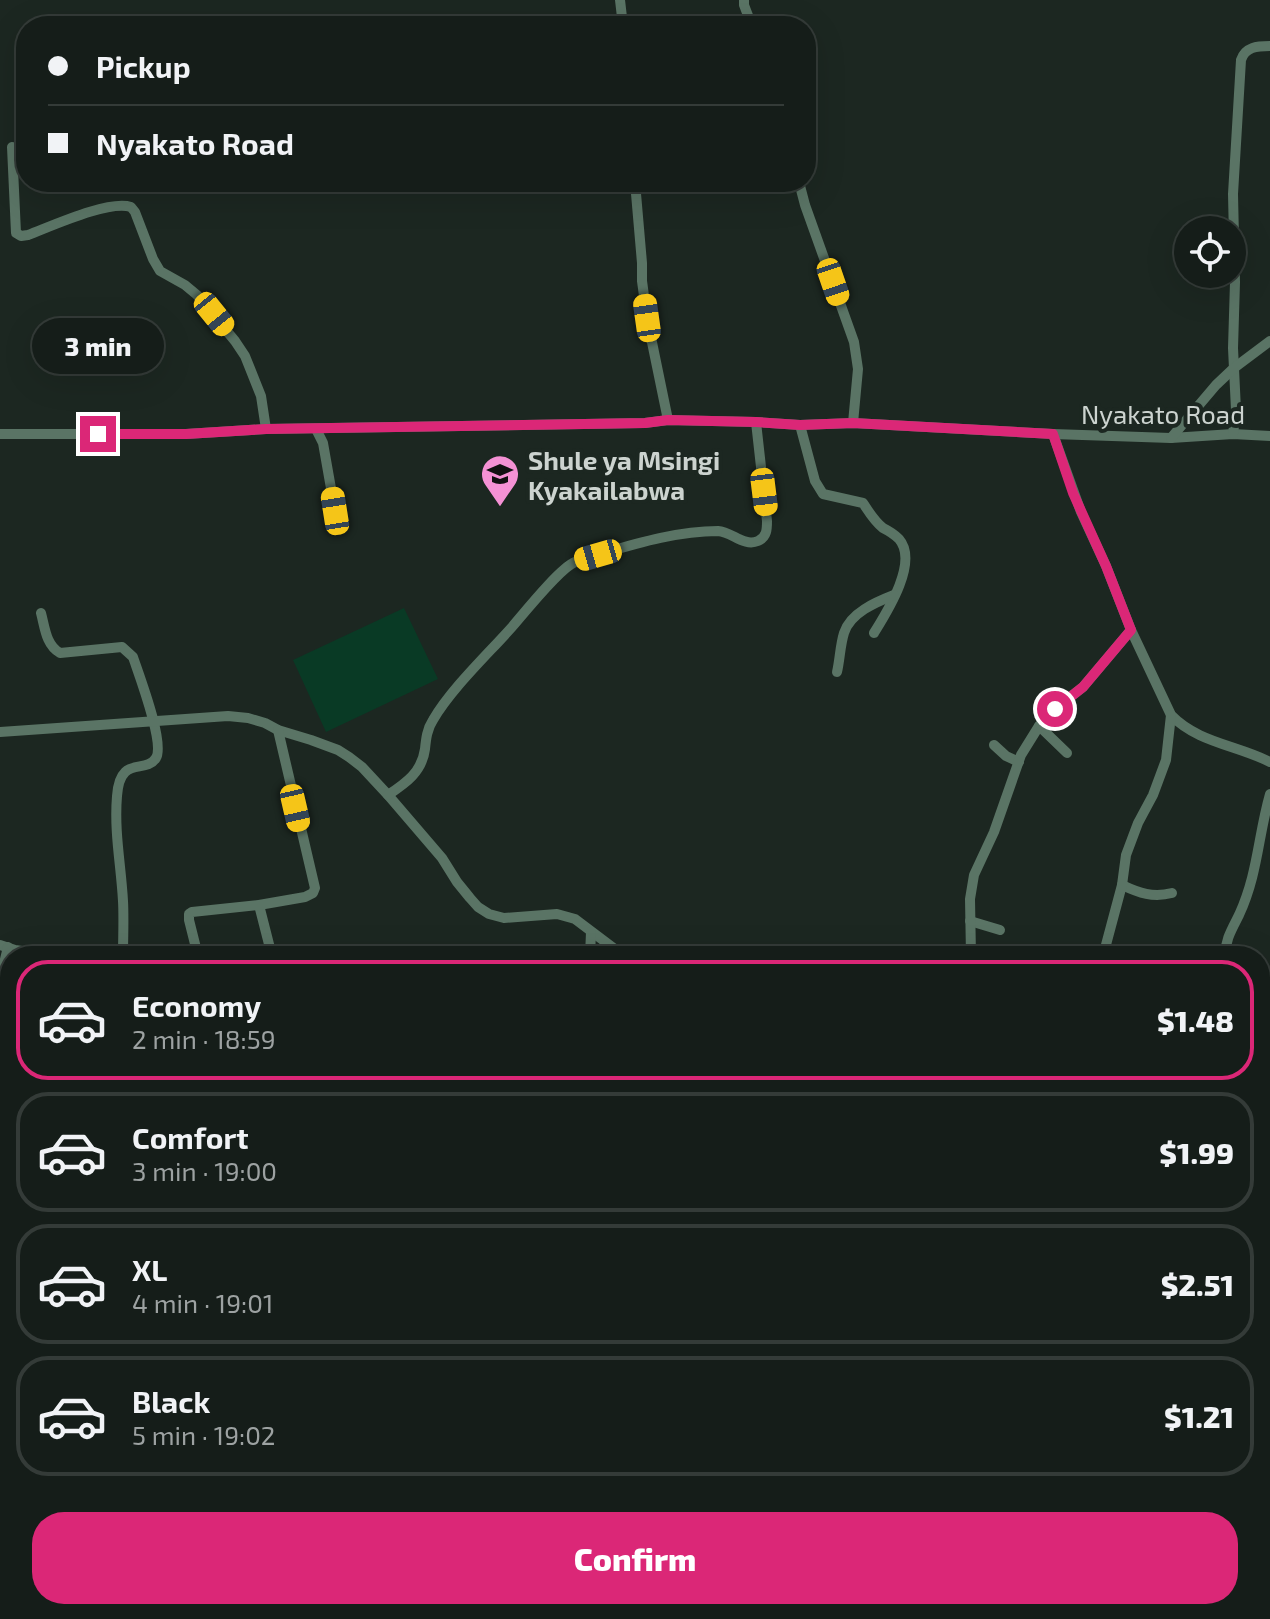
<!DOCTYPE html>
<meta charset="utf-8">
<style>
:root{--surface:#151d19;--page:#222a26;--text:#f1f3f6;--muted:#9da2a2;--line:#343b38;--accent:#db2777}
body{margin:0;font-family:"Exo 2",sans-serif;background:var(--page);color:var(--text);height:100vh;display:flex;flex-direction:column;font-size:30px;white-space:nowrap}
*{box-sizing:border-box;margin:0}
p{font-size:26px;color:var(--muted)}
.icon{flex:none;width:44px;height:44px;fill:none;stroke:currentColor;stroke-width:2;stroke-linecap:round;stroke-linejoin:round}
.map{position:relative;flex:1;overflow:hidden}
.side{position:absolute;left:0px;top:946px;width:1270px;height:674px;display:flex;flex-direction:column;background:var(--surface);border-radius:32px 32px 0 0;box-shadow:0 8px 32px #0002,0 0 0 2px var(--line)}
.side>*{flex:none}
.guide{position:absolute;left:16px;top:16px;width:800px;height:176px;border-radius:32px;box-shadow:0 8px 32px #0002,0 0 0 2px var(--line);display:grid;align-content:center;height:176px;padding:0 32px;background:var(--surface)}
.controls{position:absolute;left:1174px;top:216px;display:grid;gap:16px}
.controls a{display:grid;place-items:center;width:72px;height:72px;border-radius:50%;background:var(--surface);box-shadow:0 8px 32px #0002,0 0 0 2px var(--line);font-size:40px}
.end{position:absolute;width:36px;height:36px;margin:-18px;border:10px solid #db2777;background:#fff;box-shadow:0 0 0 4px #fff}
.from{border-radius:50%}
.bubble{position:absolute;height:56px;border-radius:28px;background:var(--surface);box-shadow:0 8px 32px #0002,0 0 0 2px var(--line);font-size:26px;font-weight:800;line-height:56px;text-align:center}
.car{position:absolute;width:24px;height:48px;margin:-24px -12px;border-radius:10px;box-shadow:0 0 6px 2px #0007;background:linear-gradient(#f5c518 24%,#345 0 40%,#f5c518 0 76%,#345 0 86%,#f5c518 0)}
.guide b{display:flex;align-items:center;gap:28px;height:76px;font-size:30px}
.guide b+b{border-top:2px solid var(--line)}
.guide i{width:20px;height:20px;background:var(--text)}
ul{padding:14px 0 0;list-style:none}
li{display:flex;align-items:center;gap:24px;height:120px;margin:0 16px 12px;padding:0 16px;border:4px solid var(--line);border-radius:32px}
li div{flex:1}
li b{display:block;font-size:30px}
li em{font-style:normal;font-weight:800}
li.active{border-color:var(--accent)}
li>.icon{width:72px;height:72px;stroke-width:1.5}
.action{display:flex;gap:16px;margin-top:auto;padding:16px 32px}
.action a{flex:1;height:92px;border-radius:32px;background:var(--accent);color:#fff;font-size:32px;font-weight:800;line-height:92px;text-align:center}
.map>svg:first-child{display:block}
</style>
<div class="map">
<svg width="1270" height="1619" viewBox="0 0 1270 1619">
<rect width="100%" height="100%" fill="#1c2721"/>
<polygon fill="#093a25" points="404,608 438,679 326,732 293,660"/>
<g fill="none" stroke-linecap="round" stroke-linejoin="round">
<g stroke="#5a7465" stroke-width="10">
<polyline points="620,0 623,26"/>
<polyline points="744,0 744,5 752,26"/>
<path d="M12,147L16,233L21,236L28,235C52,226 108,200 131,207L135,212L153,259L160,271L185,285L197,295L235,341L245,356L261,396L266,429"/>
<polyline points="635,182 642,263 642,281 647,318 668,420"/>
<polyline points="799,182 805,205 854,342 858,369 853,423"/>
<path d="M800,425L815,481L823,494L863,503C869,512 874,521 883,528C889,531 894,534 899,539C919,562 887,612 874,633"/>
<polyline points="316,429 323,443 338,528"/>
<polyline points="0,434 186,434 266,429 645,423 668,420 756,422 800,425 853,423 1053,434 1171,438 1233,434 1270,436"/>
<path d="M1053,434L1081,512L1106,566L1131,630L1171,715C1198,743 1237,745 1270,762"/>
<path d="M1233,434L1236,410L1233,348L1235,282L1233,194L1241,60C1245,47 1257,46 1270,46"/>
<polyline points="1171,438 1216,385 1234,368 1270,341"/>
<path d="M41,613C45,628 46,645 60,653L122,647L133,657C139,675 165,743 156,758C145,775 120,754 117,796C114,832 121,865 123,901C124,919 123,938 123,956"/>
<path d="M837,672C840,659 840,646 844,633C850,613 876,602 894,595"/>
<polyline points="1039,726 1067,753"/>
<polyline points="0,732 228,716 248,718 265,723 278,730 311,740 338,750 349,757 362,767 388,795 442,858 457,882 470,898 478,907 489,914 504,918 557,914 575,919 624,956"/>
<polyline points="994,745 1006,756 1019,762"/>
<path d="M388,795C406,783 422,772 425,749C426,739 427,729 433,720C451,689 487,655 512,627C524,613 560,568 575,562C584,558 595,556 604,553C641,542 680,531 718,531C732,532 744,547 758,541C767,537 767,529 767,521L756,422"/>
<path d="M1122,885C1139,893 1153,898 1172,893"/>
<polyline points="259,905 272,956"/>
<polyline points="970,921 1000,930"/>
<polyline points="0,945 15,950 58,956"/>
<polyline points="198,956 189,920 189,914 192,912 259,905 305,897 313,893 315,888 278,730"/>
<polyline points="590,956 591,932"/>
<polyline points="826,956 836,956"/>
<polyline points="971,956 970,899 974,875 994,832 1021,755 1039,726 1055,709 1083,687 1131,630"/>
<polyline points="1103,956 1122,885 1126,855 1138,823 1153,795 1166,760 1171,715"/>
<path d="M1225,956C1225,940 1232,929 1239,915C1258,874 1258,836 1270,794"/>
<polyline points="0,980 8,947"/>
<polyline points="0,1020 10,1032"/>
<polyline points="1260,1044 1270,1078"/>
<polyline points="4,1103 10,1097"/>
<polyline points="0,1501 10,1496"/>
</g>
</g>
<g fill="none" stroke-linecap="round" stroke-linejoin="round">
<polyline stroke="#db2777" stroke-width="10" points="98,434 186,434 266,429 645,423 668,420 756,422 800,425 853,423 1053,434 1073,493 1106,566 1131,630 1083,687 1055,709"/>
</g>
<defs>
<g id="school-pin" transform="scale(2)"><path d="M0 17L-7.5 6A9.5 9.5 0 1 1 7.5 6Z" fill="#f491d4" stroke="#1c2721"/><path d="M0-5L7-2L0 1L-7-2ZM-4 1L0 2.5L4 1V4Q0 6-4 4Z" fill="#111"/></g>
</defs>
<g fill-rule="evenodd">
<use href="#school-pin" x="500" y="474"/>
</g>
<g text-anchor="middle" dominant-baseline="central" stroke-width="8" stroke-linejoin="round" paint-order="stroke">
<g font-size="26" fill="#ccd3cf" stroke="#1c2721">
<text x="1163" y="413">Nyakato Road</text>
</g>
<g font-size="26" font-weight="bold" fill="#ccd3cf" stroke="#1c2721" text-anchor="start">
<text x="528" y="459">Shule ya Msingi<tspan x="528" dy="30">Kyakailabwa</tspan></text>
</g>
</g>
</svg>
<div class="controls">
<a><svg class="icon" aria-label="locate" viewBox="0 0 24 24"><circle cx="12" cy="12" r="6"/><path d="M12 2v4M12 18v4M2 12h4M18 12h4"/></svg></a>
</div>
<i class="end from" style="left:1055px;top:709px"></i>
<i class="end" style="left:98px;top:434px"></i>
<div class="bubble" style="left:32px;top:318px;width:132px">3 min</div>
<i class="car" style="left:833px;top:282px;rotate:161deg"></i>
<i class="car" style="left:214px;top:314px;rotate:141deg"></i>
<i class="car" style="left:647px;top:318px;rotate:352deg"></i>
<i class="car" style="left:764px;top:492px;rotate:173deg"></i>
<i class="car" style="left:335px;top:511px;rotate:351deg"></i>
<i class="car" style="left:598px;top:555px;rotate:254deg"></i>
<i class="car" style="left:295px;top:808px;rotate:167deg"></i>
<div class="guide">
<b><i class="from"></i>Pickup</b>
<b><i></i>Nyakato Road</b>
</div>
<section class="side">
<ul>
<li class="active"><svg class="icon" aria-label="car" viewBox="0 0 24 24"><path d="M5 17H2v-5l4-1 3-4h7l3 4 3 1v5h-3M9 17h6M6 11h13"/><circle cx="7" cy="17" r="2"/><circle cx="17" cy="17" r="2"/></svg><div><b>Economy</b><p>2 min · 18:59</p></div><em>$1.48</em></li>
<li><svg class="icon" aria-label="car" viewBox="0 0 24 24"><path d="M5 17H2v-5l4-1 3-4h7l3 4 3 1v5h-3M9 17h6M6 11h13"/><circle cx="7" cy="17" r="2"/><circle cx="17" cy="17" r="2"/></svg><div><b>Comfort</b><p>3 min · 19:00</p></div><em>$1.99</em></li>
<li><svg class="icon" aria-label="car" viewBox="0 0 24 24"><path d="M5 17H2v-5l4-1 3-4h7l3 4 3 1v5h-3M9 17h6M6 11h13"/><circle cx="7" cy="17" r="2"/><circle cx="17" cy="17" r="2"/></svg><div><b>XL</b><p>4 min · 19:01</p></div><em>$2.51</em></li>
<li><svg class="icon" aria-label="car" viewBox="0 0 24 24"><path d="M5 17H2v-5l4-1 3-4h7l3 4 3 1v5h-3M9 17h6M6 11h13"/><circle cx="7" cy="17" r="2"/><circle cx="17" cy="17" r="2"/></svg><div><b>Black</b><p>5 min · 19:02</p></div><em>$1.21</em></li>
</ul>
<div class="action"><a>Confirm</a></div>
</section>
</div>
